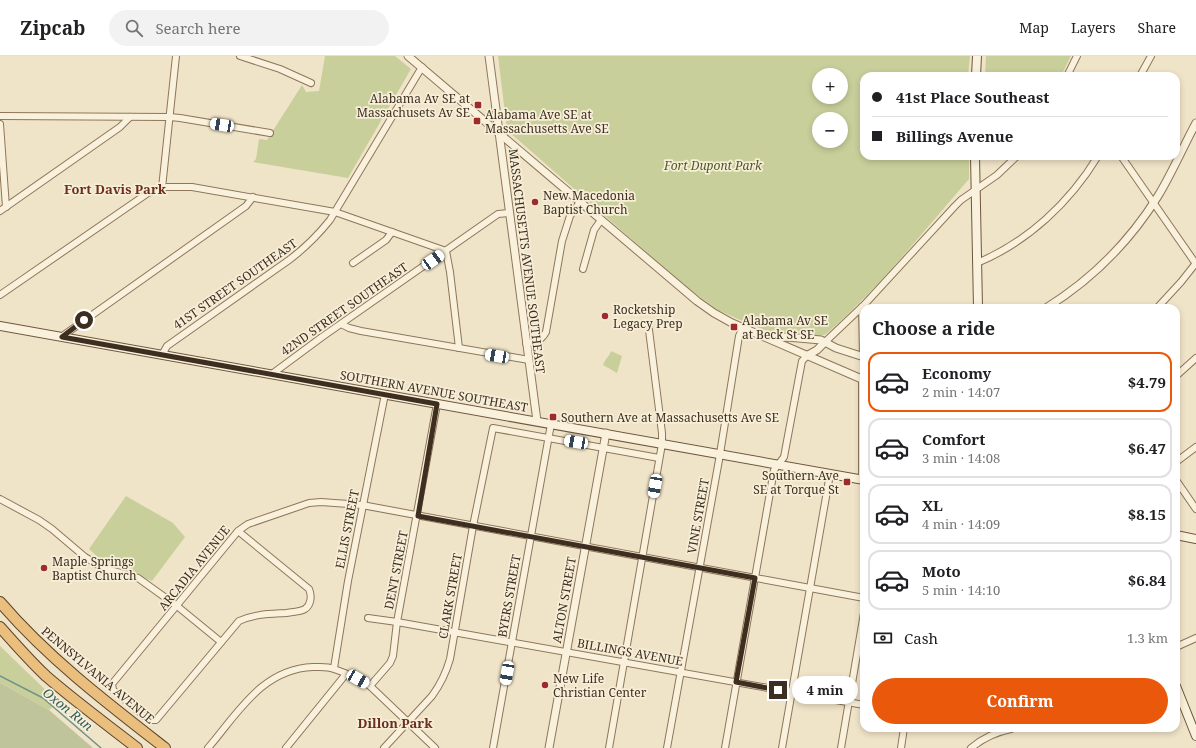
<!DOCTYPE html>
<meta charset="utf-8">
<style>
:root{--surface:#fff;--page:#f2f2f2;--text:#202124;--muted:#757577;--line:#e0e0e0;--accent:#ea580c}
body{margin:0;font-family:"Noto Serif",serif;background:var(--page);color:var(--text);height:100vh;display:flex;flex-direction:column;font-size:15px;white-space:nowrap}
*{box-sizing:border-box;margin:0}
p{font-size:13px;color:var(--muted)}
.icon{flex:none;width:22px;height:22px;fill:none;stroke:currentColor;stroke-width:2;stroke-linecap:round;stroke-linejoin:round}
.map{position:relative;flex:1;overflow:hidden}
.sheet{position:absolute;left:860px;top:248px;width:320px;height:428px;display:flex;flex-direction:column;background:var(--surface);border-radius:12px;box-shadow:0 2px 6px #0003}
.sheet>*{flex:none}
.top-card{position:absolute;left:860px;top:16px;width:320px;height:88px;border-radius:12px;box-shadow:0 2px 6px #0003;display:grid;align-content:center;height:88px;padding:0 12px;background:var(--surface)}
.fabs{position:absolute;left:812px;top:12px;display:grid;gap:8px}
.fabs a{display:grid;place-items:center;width:36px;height:36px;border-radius:50%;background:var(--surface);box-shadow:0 2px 6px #0003;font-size:20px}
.end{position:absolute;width:18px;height:18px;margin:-9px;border:5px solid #3d2e20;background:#fff;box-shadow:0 0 0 2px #fff}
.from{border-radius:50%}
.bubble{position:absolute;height:28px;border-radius:14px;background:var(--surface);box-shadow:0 2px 6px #0003;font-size:13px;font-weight:700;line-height:28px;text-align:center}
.car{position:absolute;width:12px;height:24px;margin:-12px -6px;border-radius:5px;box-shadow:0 0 3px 1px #0007;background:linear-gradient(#fff 24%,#345 0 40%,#fff 0 76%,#345 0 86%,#fff 0)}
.top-card b{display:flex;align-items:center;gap:14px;height:38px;font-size:15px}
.top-card b+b{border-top:1px solid var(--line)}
.top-card i{width:10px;height:10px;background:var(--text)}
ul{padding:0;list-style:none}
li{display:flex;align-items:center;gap:12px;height:60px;margin:0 8px 6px;padding:0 4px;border:2px solid var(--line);border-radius:12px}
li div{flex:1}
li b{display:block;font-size:15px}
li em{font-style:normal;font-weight:700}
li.on{border-color:var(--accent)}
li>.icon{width:36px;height:36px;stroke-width:1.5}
h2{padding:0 12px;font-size:18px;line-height:48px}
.pay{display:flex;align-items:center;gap:10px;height:44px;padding:0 12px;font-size:15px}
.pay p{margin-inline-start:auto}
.button{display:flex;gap:8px;margin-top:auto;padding:8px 12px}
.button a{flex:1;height:46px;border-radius:24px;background:var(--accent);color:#fff;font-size:16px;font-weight:700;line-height:46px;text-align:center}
header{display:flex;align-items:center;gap:24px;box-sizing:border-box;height:56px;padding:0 20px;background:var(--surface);border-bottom:1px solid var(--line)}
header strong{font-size:19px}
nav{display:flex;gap:22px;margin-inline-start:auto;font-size:14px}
.search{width:280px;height:36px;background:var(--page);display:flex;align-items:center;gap:10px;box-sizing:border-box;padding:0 14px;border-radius:22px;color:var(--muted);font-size:15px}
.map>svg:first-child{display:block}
</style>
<header>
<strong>Zipcab</strong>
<div class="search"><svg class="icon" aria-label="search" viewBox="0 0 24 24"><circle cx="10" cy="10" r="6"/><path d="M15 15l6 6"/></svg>Search here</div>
<nav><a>Map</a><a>Layers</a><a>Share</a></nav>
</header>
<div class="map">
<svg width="1196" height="692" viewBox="0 0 1196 692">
<rect width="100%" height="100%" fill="#f0e4c8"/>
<g fill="#c9cf9b" fill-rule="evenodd">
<polygon points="325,0 395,0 411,13 348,122 253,106 256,103 259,83 267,84 302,29 306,36 319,35"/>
<path d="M498,0H970L968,20H864V100H969V123C923,176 879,232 826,278L820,280L806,278L779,279L751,269L718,254L686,231L507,74ZM819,19H841V41H819ZM819,63H841V85H819Z"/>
<polygon points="986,0 1071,0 1061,20 985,20"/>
<path d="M611,295L622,300L617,317L603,309C605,303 609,301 611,295Z"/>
<polygon points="126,440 173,467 185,481 152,525 101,504 89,493"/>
<polygon points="0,590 58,646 49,654 0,627"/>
</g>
<polygon fill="#bfc49a" points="0,627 49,654 93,692 0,692"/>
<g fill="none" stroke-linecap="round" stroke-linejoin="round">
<polyline stroke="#6f938a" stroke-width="1.5" points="0,620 43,642 101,692"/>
<g stroke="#8d765c" stroke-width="8">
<g id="minor">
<polyline points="240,0 280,13 311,27"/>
<polyline points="1067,20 1077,0"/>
<polyline points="1140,20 1151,0"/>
<polyline points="0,60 170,61 180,62 270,77"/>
<polyline points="0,68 6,151"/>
<polyline points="1121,100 1196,208"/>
<polyline points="162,132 176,0"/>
<polyline points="0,155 120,71 130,61"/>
<polyline points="353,207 386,184 392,176"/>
<path d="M977,207C1028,186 1070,146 1098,100"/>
<polyline points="583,213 594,174 601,164"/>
<polyline points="0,239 148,137 166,131 192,131 335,156 446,195 450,216 459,292"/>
<polyline points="1055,247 1058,252"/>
<polyline points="862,251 863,300"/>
<polyline points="1157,252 1181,226 1196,207"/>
<polyline points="341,268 349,272 361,275 529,304"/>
<polyline points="61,281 246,150 253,141"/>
<polyline points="825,286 864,249 955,150 961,144 997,119 1017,100"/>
<path d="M526,287C536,286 541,285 546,276L562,185L570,160L580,146"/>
<path d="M162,299L167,290L289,204C305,192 318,179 330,164L422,11"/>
<polyline points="272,318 322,281 498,158 509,157"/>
<polyline points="1176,320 1196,302"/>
<polyline points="1176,406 1196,391"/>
<polyline points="862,423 862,323"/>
<polyline points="1176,424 1196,453"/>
<polyline points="0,443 39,464 52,473 85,501 103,512 138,522 177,550 221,586"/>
<path d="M238,475L309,533C312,540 311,549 305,553C300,556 291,556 286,557C270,558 254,558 239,565L156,664H149L113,634L112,628L238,475L248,468L309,447L321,446L362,449L864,542"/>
<polyline points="368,562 397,566 864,649"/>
<polyline points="1176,591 1196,582"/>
<polyline points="334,612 348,525 385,338"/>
<polyline points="370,630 390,607 393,600 397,566 437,348"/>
<path d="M208,692C238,657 262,613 313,611C320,611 327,610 334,613C346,617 359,623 370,630L435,692"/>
<polyline points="286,692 346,618"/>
<path d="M384,692L432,640C440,629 446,617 450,603L473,470L493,372L659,402"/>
<polyline points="493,692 551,368"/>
<polyline points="609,692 662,388 662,377 649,274"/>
<polyline points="667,692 719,404 739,280 743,271"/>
<polyline points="725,692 774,414 784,401 802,305 808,299"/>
<polyline points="782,692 830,418"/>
<polyline points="841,692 864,557"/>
<polyline points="901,692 904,672"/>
<path d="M971,692C983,682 996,676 1011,673"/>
</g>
</g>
<g stroke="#8d765c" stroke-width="9">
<g id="tertiary">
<polyline points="408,0 697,245 714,257 732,267 864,324"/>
<polyline points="489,0 537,365"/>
<path d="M1046,252C1091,224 1130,185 1158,140C1172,117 1183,91 1196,67"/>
<polyline points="769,282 787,281 821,284 836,292 864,301"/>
<polyline points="808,299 817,294 825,286"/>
<polyline points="549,692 606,377"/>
</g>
</g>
<g stroke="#6f573f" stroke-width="10">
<g id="secondary">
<polyline points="976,20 977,0"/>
<polyline points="975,100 978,252"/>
<polyline points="0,270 864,424"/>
<polyline points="1176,479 1196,483"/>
<polyline points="1176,630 1196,680"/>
</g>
</g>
<g stroke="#5b4430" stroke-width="12">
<g id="trunk">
<path d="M0,546C48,602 107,647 165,692"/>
<path d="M0,571C15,588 30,605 46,620C75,645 106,668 137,692"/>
</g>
</g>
<use href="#minor" stroke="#faf1dc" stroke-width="6"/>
<use href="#tertiary" stroke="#faf1dc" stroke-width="7"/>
<use href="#secondary" stroke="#faf1dc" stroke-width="8"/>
<use href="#trunk" stroke="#eabe7c" stroke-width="10"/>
</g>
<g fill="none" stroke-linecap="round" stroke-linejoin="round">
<polyline stroke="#3d2e20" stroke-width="5" points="84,264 62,281 437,348 418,460 755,522 736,626 778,634"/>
</g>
<g fill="#9e2a2b" stroke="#f7eed8" stroke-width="1.5">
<rect x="474" y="45" width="8" height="8" rx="2"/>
<rect x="473" y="61" width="8" height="8" rx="2"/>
<circle cx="535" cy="146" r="4"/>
<circle cx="605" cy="260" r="4"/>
<rect x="730" y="267" width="8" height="8" rx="2"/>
<rect x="549" y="357" width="8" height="8" rx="2"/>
<rect x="843" y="422" width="8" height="8" rx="2"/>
<circle cx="44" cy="512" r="4"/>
<circle cx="545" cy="629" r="4"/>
</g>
<g text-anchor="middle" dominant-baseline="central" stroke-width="3.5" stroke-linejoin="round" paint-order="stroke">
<g font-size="12" fill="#3d2e20" stroke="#f7eed8" text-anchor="start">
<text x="470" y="42" text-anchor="end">Alabama Av SE at<tspan x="470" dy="14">Massachusets Av SE</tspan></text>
<text x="485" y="58">Alabama Ave SE at<tspan x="485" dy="14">Massachusetts Ave SE</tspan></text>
<text x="543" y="139">New Macedonia<tspan x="543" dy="14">Baptist Church</tspan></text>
<text x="613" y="253">Rocketship<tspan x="613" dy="14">Legacy Prep</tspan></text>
<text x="742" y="264">Alabama Av SE<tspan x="742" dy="14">at Beck St SE</tspan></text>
<text x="561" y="361">Southern Ave at Massachusetts Ave SE</text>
<text x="839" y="419" text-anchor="end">Southern Ave<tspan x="839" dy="14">SE at Torque St</tspan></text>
<text x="52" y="505">Maple Springs<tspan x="52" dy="14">Baptist Church</tspan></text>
<text x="553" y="622">New Life<tspan x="553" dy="14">Christian Center</tspan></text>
</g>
<g font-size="12" font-style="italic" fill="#4d5a26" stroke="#f7eed8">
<text x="713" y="109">Fort Dupont Park</text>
</g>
<g font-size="12" fill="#3d2e20" stroke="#f7eed8">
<text transform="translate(527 205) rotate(83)">MASSACHUSETTS AVENUE SOUTHEAST</text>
<text transform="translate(235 228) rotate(-35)">41ST STREET SOUTHEAST</text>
<text transform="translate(344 253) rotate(-35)">42ND STREET SOUTHEAST</text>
<text transform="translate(434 335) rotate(10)">SOUTHERN AVENUE SOUTHEAST</text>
<text transform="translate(698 460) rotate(-80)">VINE STREET</text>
<text transform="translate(347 473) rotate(-79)">ELLIS STREET</text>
<text transform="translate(194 512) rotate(-51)">ARCADIA AVENUE</text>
<text transform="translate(396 514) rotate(-79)">DENT STREET</text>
<text transform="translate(450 540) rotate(-80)">CLARK STREET</text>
<text transform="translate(509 540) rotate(-80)">BYERS STREET</text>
<text transform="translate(564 544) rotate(-80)">ALTON STREET</text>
<text transform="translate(630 596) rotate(10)">BILLINGS AVENUE</text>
<text transform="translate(98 619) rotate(40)">PENNSYLVANIA AVENUE</text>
</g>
<g font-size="13" font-weight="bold" fill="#6b2e1e" stroke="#f7eed8">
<text x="115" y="133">Fort Davis Park</text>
<text x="395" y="667">Dillon Park</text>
</g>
<g font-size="13" font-style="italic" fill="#2f5d5a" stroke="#f7eed8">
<text transform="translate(68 653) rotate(39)">Oxon Run</text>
</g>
</g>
</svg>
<div class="fabs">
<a>+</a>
<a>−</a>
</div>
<i class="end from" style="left:84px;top:264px"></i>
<i class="end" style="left:778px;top:634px"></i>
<div class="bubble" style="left:792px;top:620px;width:66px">4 min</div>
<i class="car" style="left:222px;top:69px;rotate:279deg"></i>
<i class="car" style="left:433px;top:204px;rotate:55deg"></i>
<i class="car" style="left:497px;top:300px;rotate:280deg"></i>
<i class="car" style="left:576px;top:386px;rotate:280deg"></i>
<i class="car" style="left:655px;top:430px;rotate:190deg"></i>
<i class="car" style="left:507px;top:617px;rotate:190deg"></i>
<i class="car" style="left:358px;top:623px;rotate:120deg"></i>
<div class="top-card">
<b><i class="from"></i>41st Place Southeast</b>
<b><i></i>Billings Avenue</b>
</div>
<section class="sheet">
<h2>Choose a ride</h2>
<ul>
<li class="on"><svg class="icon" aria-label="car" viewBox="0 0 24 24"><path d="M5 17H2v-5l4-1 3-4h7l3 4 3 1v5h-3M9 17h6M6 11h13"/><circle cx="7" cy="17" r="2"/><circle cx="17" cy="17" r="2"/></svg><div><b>Economy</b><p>2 min · 14:07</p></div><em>$4.79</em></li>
<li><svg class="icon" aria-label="car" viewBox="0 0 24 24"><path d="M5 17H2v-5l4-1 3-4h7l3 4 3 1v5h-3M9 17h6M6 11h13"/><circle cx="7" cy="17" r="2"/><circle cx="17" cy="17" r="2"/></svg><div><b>Comfort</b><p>3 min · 14:08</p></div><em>$6.47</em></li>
<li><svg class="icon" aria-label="car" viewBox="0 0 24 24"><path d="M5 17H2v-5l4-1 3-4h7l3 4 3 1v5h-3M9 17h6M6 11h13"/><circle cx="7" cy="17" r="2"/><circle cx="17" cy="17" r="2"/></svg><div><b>XL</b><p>4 min · 14:09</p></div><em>$8.15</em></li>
<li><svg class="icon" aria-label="car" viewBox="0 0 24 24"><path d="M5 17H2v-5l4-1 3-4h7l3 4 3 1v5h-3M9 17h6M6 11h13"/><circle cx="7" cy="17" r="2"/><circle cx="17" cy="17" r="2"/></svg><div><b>Moto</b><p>5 min · 14:10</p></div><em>$6.84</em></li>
</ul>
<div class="pay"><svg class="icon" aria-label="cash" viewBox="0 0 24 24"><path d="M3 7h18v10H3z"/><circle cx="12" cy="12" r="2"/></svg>Cash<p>1.3 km</p></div>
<div class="button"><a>Confirm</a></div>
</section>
</div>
